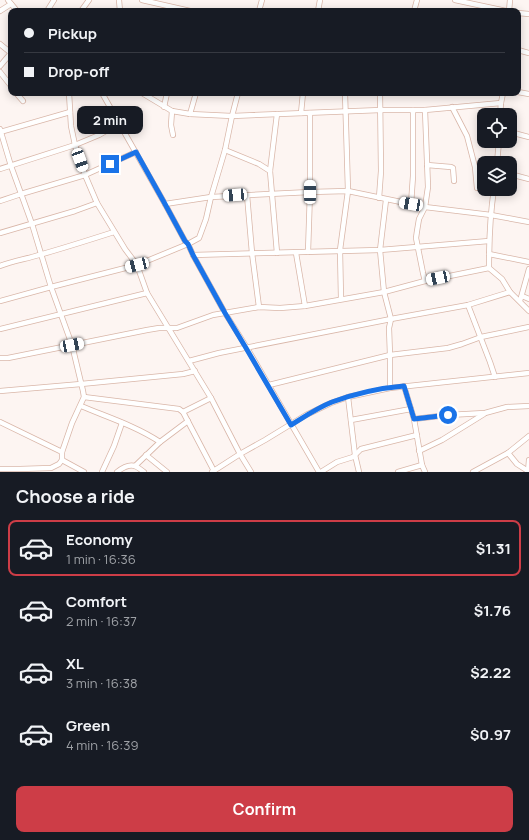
<!DOCTYPE html>
<meta charset="utf-8">
<style>
:root{--surface:#171b24;--page:#242831;--text:#f1f3f6;--muted:#9ea1a6;--line:#363941;--accent:#cd3d47}
body{margin:0;font-family:Manrope,sans-serif;background:var(--page);color:var(--text);height:100vh;display:flex;flex-direction:column;font-size:15px;white-space:nowrap}
*{box-sizing:border-box;margin:0}
p{font-size:13px;color:var(--muted)}
.icon{flex:none;width:22px;height:22px;fill:none;stroke:currentColor;stroke-width:2;stroke-linecap:round;stroke-linejoin:round}
.map{position:relative;height:472px;overflow:hidden}
.panel{display:flex;flex-direction:column;background:var(--surface);flex:1}
.panel>*{flex:none}
.hud{position:absolute;left:8px;top:8px;width:513px;height:88px;border-radius:8px;box-shadow:0 2px 10px #0003;display:grid;align-content:center;height:88px;padding:0 16px;background:var(--surface)}
.buttons{position:absolute;left:477px;top:108px;display:grid;gap:8px}
.buttons a{display:grid;place-items:center;width:40px;height:40px;border-radius:8px;background:var(--surface);box-shadow:0 2px 10px #0003;font-size:20px}
.end{position:absolute;width:18px;height:18px;margin:-9px;border:5px solid #1a73e8;background:#fff;box-shadow:0 0 0 2px #fff}
.from{border-radius:50%}
.bubble{position:absolute;height:28px;border-radius:8px;background:var(--surface);box-shadow:0 2px 10px #0003;font-size:13px;font-weight:700;line-height:28px;text-align:center}
.car{position:absolute;width:12px;height:24px;margin:-12px -6px;border-radius:5px;box-shadow:0 0 3px 1px #0007;background:linear-gradient(#fff 24%,#345 0 40%,#fff 0 76%,#345 0 86%,#fff 0)}
.hud b{display:flex;align-items:center;gap:14px;height:38px;font-size:15px}
.hud b+b{border-top:1px solid var(--line)}
.hud i{width:10px;height:10px;background:var(--text)}
ul{padding:0;list-style:none}
li{display:flex;align-items:center;gap:12px;height:56px;margin:0 8px 6px;padding:0 8px;border:2px solid transparent;border-radius:8px}
li div{flex:1}
li b{display:block;font-size:15px}
li em{font-style:normal;font-weight:700}
li.current{border-color:var(--accent)}
li>.icon{width:36px;height:36px;stroke-width:1.5}
h2{padding:0 16px;font-size:18px;line-height:48px}
.action{display:flex;gap:8px;margin-top:auto;padding:8px 16px}
.action a{flex:1;height:46px;border-radius:8px;background:var(--accent);color:#fff;font-size:16px;font-weight:700;line-height:46px;text-align:center}
.map>svg:first-child{display:block}
</style>
<div class="map">
<svg width="529" height="472" viewBox="0 0 529 472">
<rect width="100%" height="100%" fill="#fdf5f2"/>
<g fill="none" stroke-linecap="round" stroke-linejoin="round">
<g stroke="#d9b6a8" stroke-width="6">
<g id="minor">
<polyline points="8,0 17,11"/>
<polyline points="119,0 120,11"/>
<polyline points="142,0 190,11"/>
<polyline points="455,0 506,11"/>
<polyline points="0,11 11,4"/>
<polyline points="47,11 54,0"/>
<polyline points="81,11 89,0"/>
<polyline points="259,11 262,0"/>
<polyline points="318,11 320,0"/>
<polyline points="414,11 417,0"/>
<polyline points="509,11 510,0"/>
<polyline points="518,13 529,14"/>
<polyline points="0,44 11,53"/>
<polyline points="518,50 529,53"/>
<polyline points="0,66 11,53"/>
<polyline points="0,72 11,86"/>
<polyline points="518,92 529,94"/>
<polyline points="16,93 23,101"/>
<polyline points="69,93 71,126 75,145 85,175 97,203 125,249 137,265 147,293 211,398 240,454 251,472"/>
<polyline points="102,93 165,204 185,241 188,244 193,255 225,313 247,348 319,472"/>
<polyline points="142,93 172,111 190,114 232,116 381,110 425,110 501,103"/>
<polyline points="164,107 167,93"/>
<polyline points="452,107 467,136 475,167 477,188"/>
<polyline points="172,111 171,125 173,135"/>
<polyline points="301,113 303,93"/>
<polyline points="190,114 196,93"/>
<polyline points="500,115 501,103 503,93"/>
<polyline points="0,129 11,166 32,224 51,287 72,345 83,391 84,397 72,423 62,452 62,460 59,464 51,468 20,469 0,469"/>
<polyline points="0,132 70,112"/>
<polyline points="510,132 529,137"/>
<polyline points="225,150 259,164 270,171"/>
<polyline points="497,163 499,141"/>
<polyline points="427,165 451,167 453,168 454,181"/>
<polyline points="0,169 75,145 99,135 120,123"/>
<polyline points="510,174 529,179"/>
<path d="M494,189C490,215 489,242 489,268L502,279L510,292L529,311"/>
<polyline points="247,195 252,253 259,307"/>
<polyline points="379,198 381,171 380,93"/>
<polyline points="386,200 380,250 384,292 391,319 389,328 390,355 390,388"/>
<polyline points="0,201 21,194 85,175 136,152"/>
<polyline points="165,204 211,197 310,192 348,191 425,207 491,215 529,222"/>
<polyline points="411,204 413,176 413,110"/>
<polyline points="0,233 75,211 97,203"/>
<polyline points="308,252 310,192 310,113"/>
<polyline points="277,253 270,171 277,114"/>
<polyline points="296,253 305,306"/>
<polyline points="489,254 529,262"/>
<polyline points="193,255 380,250 489,241"/>
<path d="M0,266C13,261 26,259 39,255C64,248 89,240 114,232"/>
<polyline points="425,281 423,273 416,238 417,231 419,219 425,207 428,187 425,110"/>
<polyline points="522,296 529,299"/>
<polyline points="341,299 340,250 348,191 345,93"/>
<polyline points="0,301 51,287 137,265 188,244 199,238 206,219 211,197 225,150 232,116 238,93"/>
<polyline points="520,301 529,269"/>
<polyline points="468,305 490,362 495,377"/>
<polyline points="0,329 147,293"/>
<polyline points="0,358 8,358 147,330 159,328 177,328 213,315 259,307 280,308 305,306 384,292 425,281 489,268"/>
<polyline points="189,361 219,353 391,319 468,305 510,292"/>
<polyline points="269,385 390,355 448,348 462,344 481,337 529,327"/>
<polyline points="404,386 414,419 422,465 425,472"/>
<polyline points="0,391 81,384 183,374 195,371"/>
<polyline points="84,397 179,409 183,412 211,398"/>
<polyline points="348,397 355,455 359,472"/>
<path d="M81,406C107,417 136,426 160,442"/>
<polyline points="183,412 214,471"/>
<polyline points="414,419 448,415 485,413 507,407 529,406"/>
<polyline points="351,420 411,409"/>
<polyline points="0,422 62,452"/>
<polyline points="419,451 442,440 484,414"/>
<polyline points="508,453 517,464 528,471"/>
<polyline points="146,455 167,472"/>
<polyline points="62,460 84,472"/>
<polyline points="135,466 160,442 188,421"/>
<polyline points="102,472 114,446 122,423"/>
<path d="M117,472C122,468 129,464 135,466C138,467 141,470 144,472"/>
<polyline points="212,472 240,454 265,440 306,415 331,403 348,397 390,388 529,373"/>
<polyline points="321,472 337,462 353,457 361,449 417,435"/>
<polyline points="398,472 422,465"/>
<polyline points="473,472 508,453 529,436"/>
<polyline points="528,472 529,460"/>
</g>
</g>
<use href="#minor" stroke="#fff" stroke-width="4.5"/>
</g>
<g fill="none" stroke-linecap="round" stroke-linejoin="round">
<path stroke="#1a73e8" stroke-width="5" d="M110,164L136,152L165,204L185,241L188,244L193,255L225,313L246,348L291,425C304,417 317,408 332,402C354,394 380,388 404,386L414,419L448,415"/>
</g>
</svg>
<div class="buttons">
<a><svg class="icon" aria-label="locate" viewBox="0 0 24 24"><circle cx="12" cy="12" r="6"/><path d="M12 2v4M12 18v4M2 12h4M18 12h4"/></svg></a>
<a><svg class="icon" aria-label="layers" viewBox="0 0 24 24"><path d="M12 4l9 5-9 5-9-5zM3 14l9 5 9-5"/></svg></a>
</div>
<i class="end from" style="left:448px;top:415px"></i>
<i class="end" style="left:110px;top:164px"></i>
<div class="bubble" style="left:77px;top:106px;width:66px">2 min</div>
<i class="car" style="left:80px;top:160px;rotate:160deg"></i>
<i class="car" style="left:310px;top:192px;rotate:0deg"></i>
<i class="car" style="left:235px;top:195px;rotate:266deg"></i>
<i class="car" style="left:411px;top:204px;rotate:280deg"></i>
<i class="car" style="left:137px;top:265px;rotate:256deg"></i>
<i class="car" style="left:438px;top:278px;rotate:258deg"></i>
<i class="car" style="left:72px;top:345px;rotate:79deg"></i>
<div class="hud">
<b><i class="from"></i>Pickup</b>
<b><i></i>Drop-off</b>
</div>
</div>
<section class="panel">
<h2>Choose a ride</h2>
<ul>
<li class="current"><svg class="icon" aria-label="car" viewBox="0 0 24 24"><path d="M5 17H2v-5l4-1 3-4h7l3 4 3 1v5h-3M9 17h6M6 11h13"/><circle cx="7" cy="17" r="2"/><circle cx="17" cy="17" r="2"/></svg><div><b>Economy</b><p>1 min · 16:36</p></div><em>$1.31</em></li>
<li><svg class="icon" aria-label="car" viewBox="0 0 24 24"><path d="M5 17H2v-5l4-1 3-4h7l3 4 3 1v5h-3M9 17h6M6 11h13"/><circle cx="7" cy="17" r="2"/><circle cx="17" cy="17" r="2"/></svg><div><b>Comfort</b><p>2 min · 16:37</p></div><em>$1.76</em></li>
<li><svg class="icon" aria-label="car" viewBox="0 0 24 24"><path d="M5 17H2v-5l4-1 3-4h7l3 4 3 1v5h-3M9 17h6M6 11h13"/><circle cx="7" cy="17" r="2"/><circle cx="17" cy="17" r="2"/></svg><div><b>XL</b><p>3 min · 16:38</p></div><em>$2.22</em></li>
<li><svg class="icon" aria-label="car" viewBox="0 0 24 24"><path d="M5 17H2v-5l4-1 3-4h7l3 4 3 1v5h-3M9 17h6M6 11h13"/><circle cx="7" cy="17" r="2"/><circle cx="17" cy="17" r="2"/></svg><div><b>Green</b><p>4 min · 16:39</p></div><em>$0.97</em></li>
</ul>
<div class="action"><a>Confirm</a></div>
</section>
